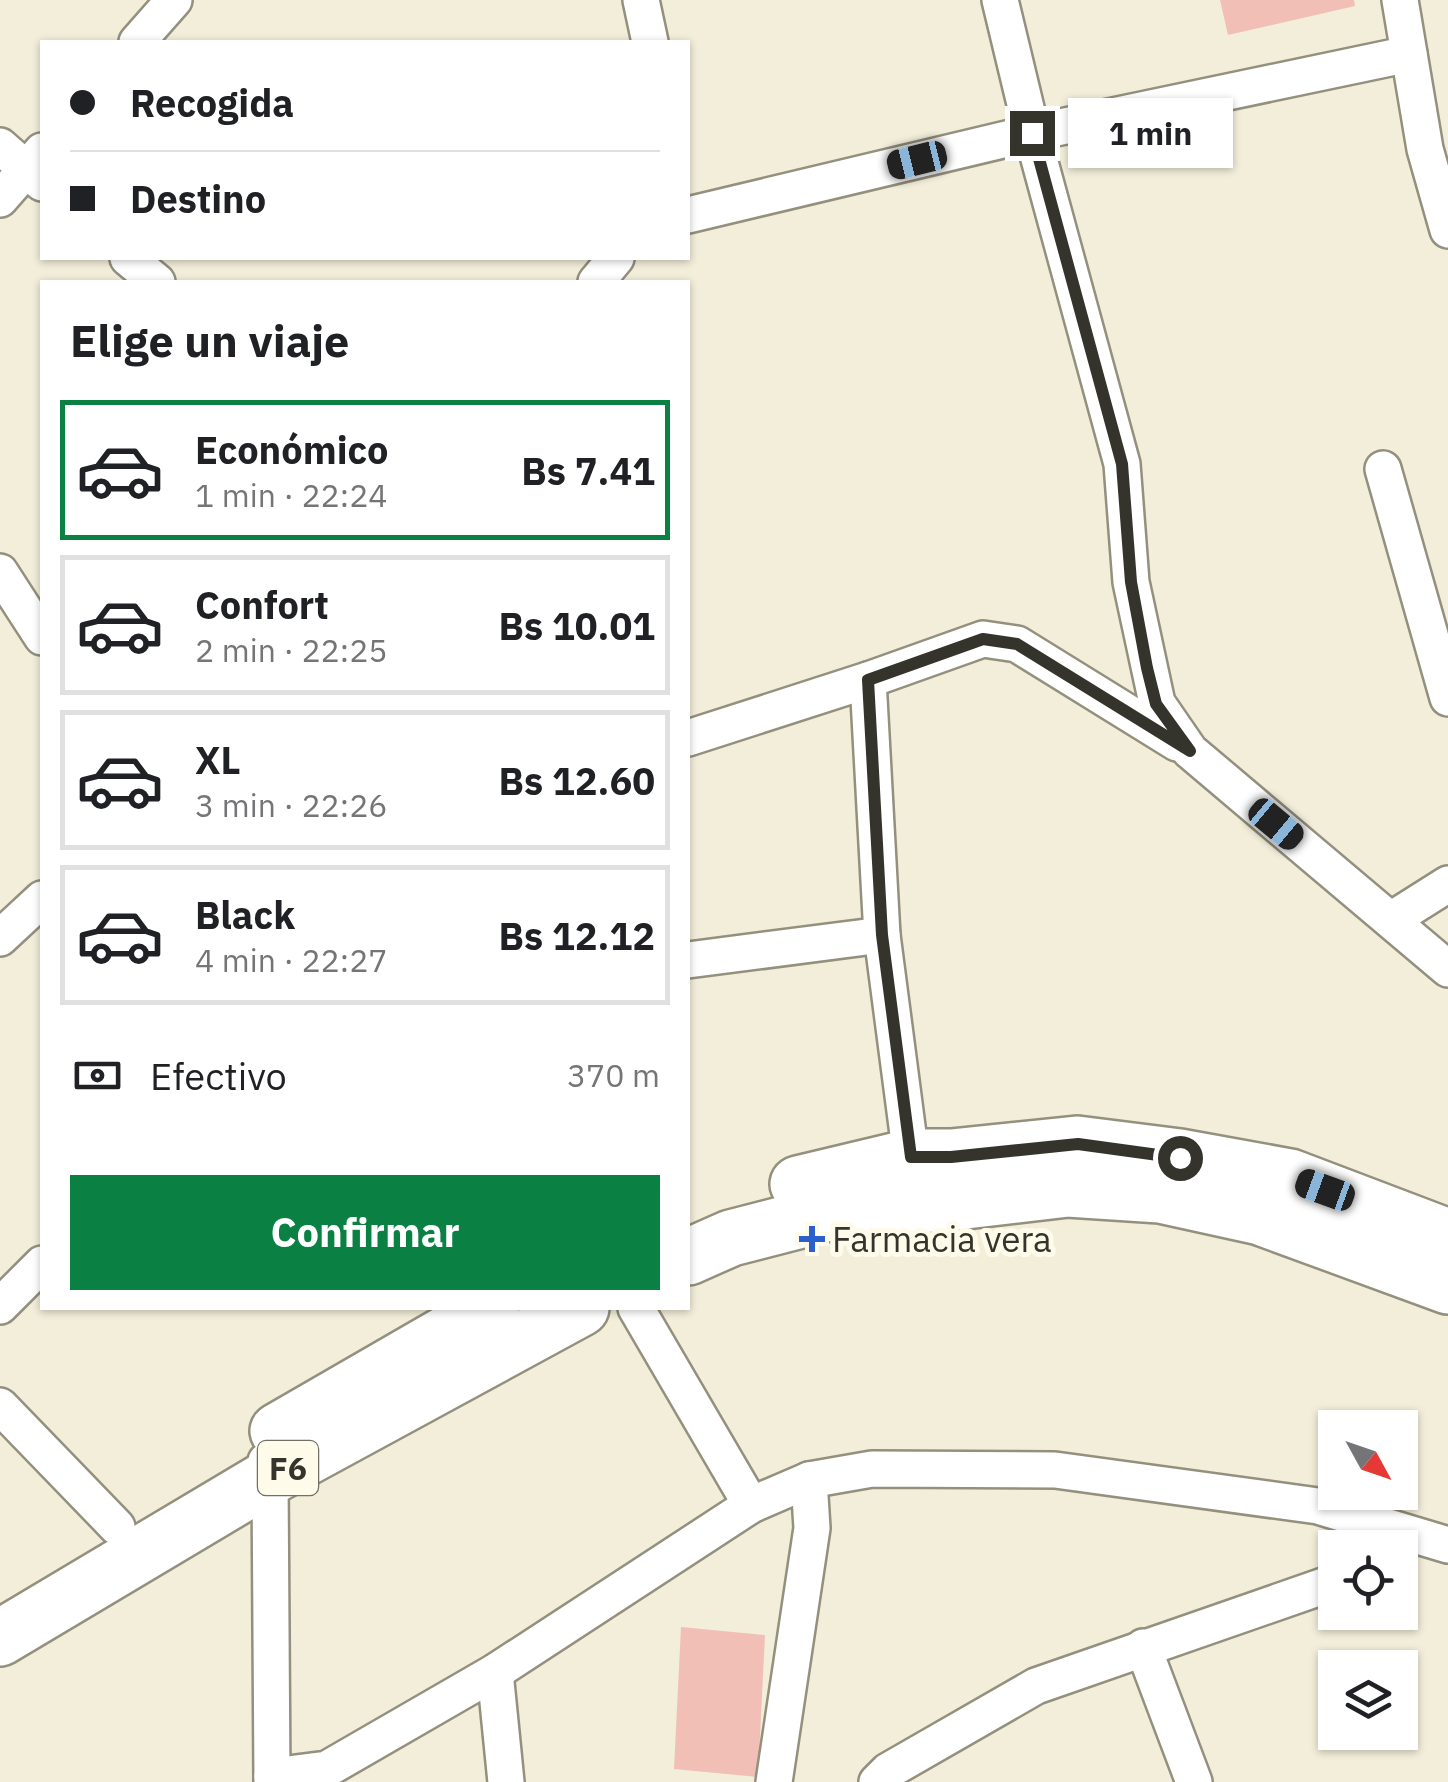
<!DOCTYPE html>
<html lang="es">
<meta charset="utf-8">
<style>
:root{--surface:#fff;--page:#f2f2f2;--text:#202124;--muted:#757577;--line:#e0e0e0;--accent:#0b8043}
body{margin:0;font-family:"IBM Plex Sans",sans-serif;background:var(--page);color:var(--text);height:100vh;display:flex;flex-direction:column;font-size:38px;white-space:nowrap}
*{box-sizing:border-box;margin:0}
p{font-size:32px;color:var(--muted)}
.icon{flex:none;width:55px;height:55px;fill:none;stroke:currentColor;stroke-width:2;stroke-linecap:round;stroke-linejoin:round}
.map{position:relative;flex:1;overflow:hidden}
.sheet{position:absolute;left:40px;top:280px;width:650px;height:1030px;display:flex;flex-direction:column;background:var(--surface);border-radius:0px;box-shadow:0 2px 8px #0004}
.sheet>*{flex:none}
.top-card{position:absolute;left:40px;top:40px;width:650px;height:220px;border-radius:0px;box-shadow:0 2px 8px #0004;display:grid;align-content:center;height:220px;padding:0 30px;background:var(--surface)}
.needle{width:65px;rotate:130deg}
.controls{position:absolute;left:1318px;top:1410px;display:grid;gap:20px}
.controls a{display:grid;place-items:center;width:100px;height:100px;border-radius:0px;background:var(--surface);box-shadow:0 2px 8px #0004;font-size:50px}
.end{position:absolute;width:45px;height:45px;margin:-22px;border:12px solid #35342c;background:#fff;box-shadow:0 0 0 5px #fff}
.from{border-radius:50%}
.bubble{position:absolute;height:70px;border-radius:0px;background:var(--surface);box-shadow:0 2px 8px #0004;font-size:32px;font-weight:800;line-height:70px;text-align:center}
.car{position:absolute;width:30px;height:60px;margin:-30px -15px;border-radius:12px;box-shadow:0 0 8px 2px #0007;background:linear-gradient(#222 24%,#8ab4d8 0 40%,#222 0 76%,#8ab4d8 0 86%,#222 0)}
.top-card b{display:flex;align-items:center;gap:35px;height:95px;font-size:38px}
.top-card b+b{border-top:2px solid var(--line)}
.top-card i{width:25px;height:25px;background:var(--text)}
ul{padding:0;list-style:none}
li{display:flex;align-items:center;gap:30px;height:140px;margin:0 20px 15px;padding:0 10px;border:5px solid var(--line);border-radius:0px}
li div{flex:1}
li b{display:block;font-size:38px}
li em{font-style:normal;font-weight:800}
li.selected{border-color:var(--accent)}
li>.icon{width:90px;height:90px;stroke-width:1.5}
h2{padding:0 30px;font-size:45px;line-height:120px}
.pay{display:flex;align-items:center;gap:25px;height:110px;padding:0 30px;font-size:38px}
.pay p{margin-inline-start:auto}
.action{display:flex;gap:20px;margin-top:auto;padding:20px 30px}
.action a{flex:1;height:115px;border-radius:0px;background:var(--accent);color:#fff;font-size:40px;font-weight:800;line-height:115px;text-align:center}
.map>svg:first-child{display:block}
</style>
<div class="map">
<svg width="1448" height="1782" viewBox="0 0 1448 1782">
<rect width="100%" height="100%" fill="#f2eeda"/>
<g fill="#f2bfb6">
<polygon points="1220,0 1354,0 1355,6 1228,35"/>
<polygon points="681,1627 765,1635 758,1777 674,1769"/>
</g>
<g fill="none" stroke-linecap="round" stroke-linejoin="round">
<g stroke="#94907e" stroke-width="40">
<g id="street">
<polyline points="641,0 650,42"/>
<polyline points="1000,0 1032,133 1122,464 1131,582 1157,703 1190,751 1448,969"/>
<polyline points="1400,0 1425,149 1448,230"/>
<polyline points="137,42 174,0"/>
<polyline points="0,146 42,183"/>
<polyline points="0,199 42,151"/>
<polyline points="688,215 1032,133 1409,54"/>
<polyline points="128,258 157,282"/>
<polyline points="596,282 616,258"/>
<polyline points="1383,469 1448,698"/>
<polyline points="0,572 42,637"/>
<polyline points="868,680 882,935 911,1157"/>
<polyline points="688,738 868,680 983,639 1017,644 1177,743"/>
<polyline points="1391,920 1448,884"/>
<polyline points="0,938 42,899"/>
<polyline points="688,960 882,935"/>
<polyline points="0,1306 42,1264"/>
<polyline points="636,1308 751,1505"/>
<polyline points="0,1406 117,1527"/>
<polyline points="266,1461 270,1477 272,1782"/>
<polyline points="1143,1647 1194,1782"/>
<polyline points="495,1672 506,1782"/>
<polyline points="272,1776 327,1769 495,1672 751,1505 809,1480 872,1469 1055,1470 1318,1506 1448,1545"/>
<polyline points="774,1782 812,1528 809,1480"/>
<polyline points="877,1782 888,1771 1036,1686 1335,1582"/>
</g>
</g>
<g stroke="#94907e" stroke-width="60">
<g id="highway">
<polyline points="798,1184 911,1157 951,1157 1077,1144 1180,1157 1290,1177 1448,1237"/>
<polyline points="688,1257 731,1238 855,1206 940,1204 1068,1189 1160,1195 1260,1217 1448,1286"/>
<polyline points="278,1431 491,1308"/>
<polyline points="0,1638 270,1477 581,1308"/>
</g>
</g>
<use href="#street" stroke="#fff" stroke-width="35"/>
<use href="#highway" stroke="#fff" stroke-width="55"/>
</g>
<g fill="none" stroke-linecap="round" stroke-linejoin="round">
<polyline stroke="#35342c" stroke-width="12" points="1032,133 1122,464 1131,582 1147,668 1156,704 1190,751 1017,644 983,639 868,680 882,935 911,1157 951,1157 1078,1144 1180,1158"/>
</g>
<path fill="#2b5fcd" stroke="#fefbeb" stroke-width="4" d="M807 1224h10v10h10v10h-10v10h-10v-10h-10v-10h10z"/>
<g text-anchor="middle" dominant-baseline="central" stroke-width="10" stroke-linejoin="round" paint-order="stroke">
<rect fill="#fefbeb" stroke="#717065" stroke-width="2.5" x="258" y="1441" width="60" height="54" rx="8"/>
<g font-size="32" font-weight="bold" fill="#35342c">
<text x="288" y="1468">F6</text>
</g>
<g font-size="35" fill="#35342c" stroke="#fefbeb" text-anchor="start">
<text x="832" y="1239">Farmacia vera</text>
</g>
</g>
</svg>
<div class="controls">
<a><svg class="needle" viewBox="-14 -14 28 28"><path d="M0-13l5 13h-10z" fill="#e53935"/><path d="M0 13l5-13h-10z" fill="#757577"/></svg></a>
<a><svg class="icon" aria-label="locate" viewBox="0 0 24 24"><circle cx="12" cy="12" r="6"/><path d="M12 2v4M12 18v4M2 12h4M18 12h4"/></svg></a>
<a><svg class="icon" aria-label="layers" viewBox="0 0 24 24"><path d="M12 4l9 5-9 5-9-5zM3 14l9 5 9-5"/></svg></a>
</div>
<i class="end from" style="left:1180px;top:1158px"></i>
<i class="end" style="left:1032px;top:133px"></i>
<div class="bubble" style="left:1068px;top:98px;width:165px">1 min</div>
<i class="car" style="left:917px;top:160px;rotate:256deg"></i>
<i class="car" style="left:1276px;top:824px;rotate:130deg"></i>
<i class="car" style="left:1325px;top:1190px;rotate:290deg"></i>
<div class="top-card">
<b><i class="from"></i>Recogida</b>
<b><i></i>Destino</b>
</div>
<section class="sheet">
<h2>Elige un viaje</h2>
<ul>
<li class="selected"><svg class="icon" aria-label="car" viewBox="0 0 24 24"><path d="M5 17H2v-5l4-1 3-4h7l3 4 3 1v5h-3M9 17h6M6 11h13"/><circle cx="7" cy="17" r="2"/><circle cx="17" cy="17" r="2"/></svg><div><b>Económico</b><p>1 min · 22:24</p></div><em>Bs 7.41</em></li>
<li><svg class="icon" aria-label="car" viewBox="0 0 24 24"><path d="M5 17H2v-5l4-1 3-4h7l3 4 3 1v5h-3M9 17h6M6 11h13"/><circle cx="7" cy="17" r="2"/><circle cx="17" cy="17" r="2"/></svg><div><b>Confort</b><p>2 min · 22:25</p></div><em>Bs 10.01</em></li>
<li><svg class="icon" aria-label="car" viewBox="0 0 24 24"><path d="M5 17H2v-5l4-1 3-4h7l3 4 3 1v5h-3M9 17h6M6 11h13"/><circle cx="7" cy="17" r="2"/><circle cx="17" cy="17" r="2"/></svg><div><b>XL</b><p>3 min · 22:26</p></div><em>Bs 12.60</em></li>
<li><svg class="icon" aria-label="car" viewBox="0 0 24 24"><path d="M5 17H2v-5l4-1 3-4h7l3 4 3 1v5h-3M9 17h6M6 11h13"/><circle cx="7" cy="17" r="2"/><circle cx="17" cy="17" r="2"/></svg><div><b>Black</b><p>4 min · 22:27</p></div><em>Bs 12.12</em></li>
</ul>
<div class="pay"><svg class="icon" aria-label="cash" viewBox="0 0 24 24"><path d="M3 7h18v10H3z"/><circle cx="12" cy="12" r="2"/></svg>Efectivo<p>370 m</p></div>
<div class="action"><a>Confirmar</a></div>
</section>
</div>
